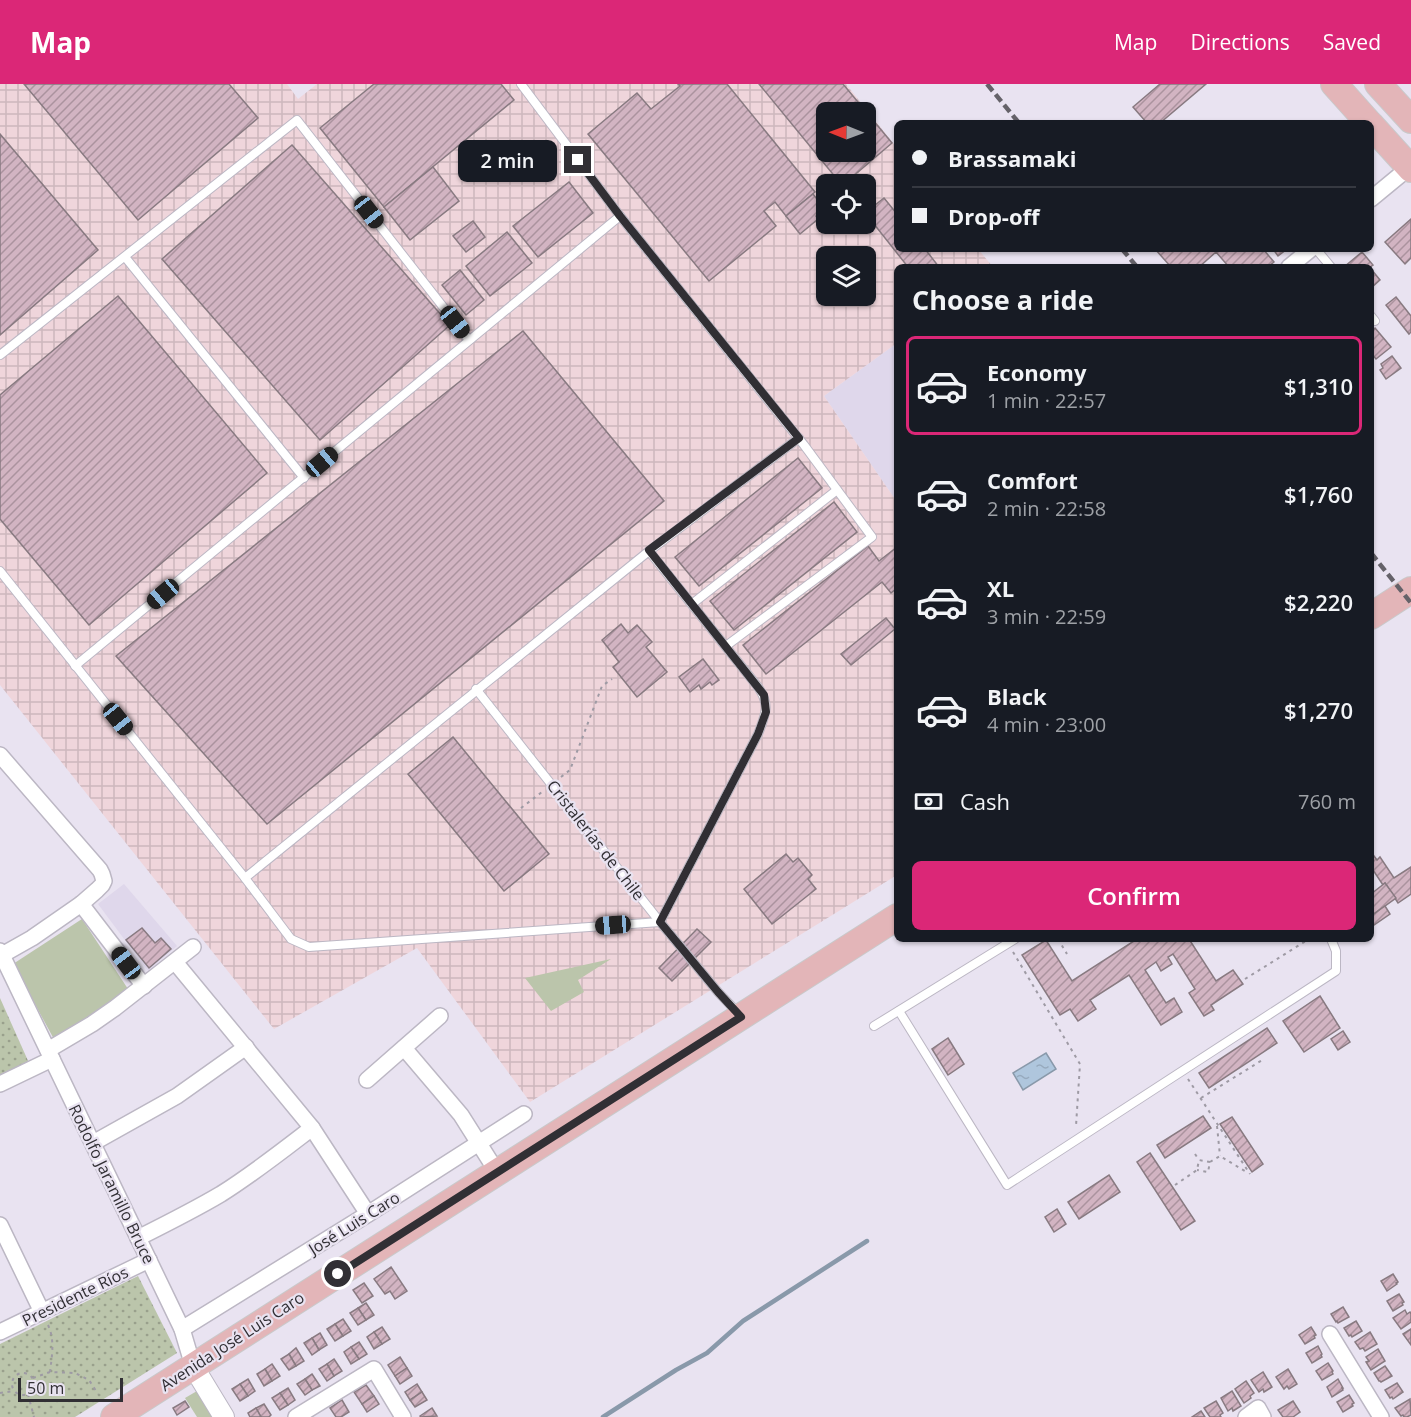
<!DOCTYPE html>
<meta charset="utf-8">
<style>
:root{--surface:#171b24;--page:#20242c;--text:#f1f3f6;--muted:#9ea1a6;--line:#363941;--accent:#db2777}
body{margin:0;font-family:"Open Sans",sans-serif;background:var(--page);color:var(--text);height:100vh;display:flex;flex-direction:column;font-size:22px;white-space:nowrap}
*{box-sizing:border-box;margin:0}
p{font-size:20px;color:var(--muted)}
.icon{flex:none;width:33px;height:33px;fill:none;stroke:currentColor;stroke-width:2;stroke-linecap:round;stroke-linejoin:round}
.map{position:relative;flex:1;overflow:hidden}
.side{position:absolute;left:894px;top:180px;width:480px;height:678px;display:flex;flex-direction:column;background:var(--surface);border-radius:9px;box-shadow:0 2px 4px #0004}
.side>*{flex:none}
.hud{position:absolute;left:894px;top:36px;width:480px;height:132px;border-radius:9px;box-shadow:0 2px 4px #0004;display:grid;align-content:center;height:132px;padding:0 18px;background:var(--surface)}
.needle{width:39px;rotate:271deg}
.buttons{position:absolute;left:816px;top:18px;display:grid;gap:12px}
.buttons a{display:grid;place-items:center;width:60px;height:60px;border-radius:9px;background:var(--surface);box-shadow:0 2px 4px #0004;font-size:30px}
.scale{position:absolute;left:18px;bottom:15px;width:105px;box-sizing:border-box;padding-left:6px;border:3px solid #312f34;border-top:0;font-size:16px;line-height:21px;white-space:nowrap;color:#312f34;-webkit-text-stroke:4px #e9e3f1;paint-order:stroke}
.end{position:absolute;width:27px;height:27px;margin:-14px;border:8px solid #312f34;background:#fff;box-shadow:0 0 0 3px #fff}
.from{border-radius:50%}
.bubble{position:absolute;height:42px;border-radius:9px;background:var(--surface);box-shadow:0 2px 4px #0004;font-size:20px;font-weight:600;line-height:42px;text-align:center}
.car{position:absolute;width:18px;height:36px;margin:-18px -9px;border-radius:8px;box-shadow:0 0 4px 2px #0007;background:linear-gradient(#222 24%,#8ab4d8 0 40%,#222 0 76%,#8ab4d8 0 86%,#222 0)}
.hud b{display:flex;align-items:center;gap:21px;height:57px;font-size:22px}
.hud b+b{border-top:2px solid var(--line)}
.hud i{width:15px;height:15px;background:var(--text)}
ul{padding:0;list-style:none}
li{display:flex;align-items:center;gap:18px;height:99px;margin:0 12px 9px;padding:0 6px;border:3px solid transparent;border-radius:9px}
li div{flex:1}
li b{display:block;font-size:22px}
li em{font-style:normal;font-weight:600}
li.active{border-color:var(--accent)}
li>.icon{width:54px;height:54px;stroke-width:1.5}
h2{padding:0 18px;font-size:27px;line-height:72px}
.pay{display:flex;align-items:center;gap:15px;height:66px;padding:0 18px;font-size:22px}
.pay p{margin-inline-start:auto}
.action{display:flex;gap:12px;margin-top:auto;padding:12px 18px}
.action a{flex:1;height:69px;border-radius:9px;background:var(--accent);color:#fff;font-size:24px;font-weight:600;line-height:69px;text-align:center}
header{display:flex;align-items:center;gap:36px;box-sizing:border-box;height:84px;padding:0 30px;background:var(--accent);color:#fff}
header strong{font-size:28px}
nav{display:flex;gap:33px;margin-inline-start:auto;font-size:21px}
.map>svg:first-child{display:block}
</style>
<header>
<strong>Map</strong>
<nav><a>Map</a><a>Directions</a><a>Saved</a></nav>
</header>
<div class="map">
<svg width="1411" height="1333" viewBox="0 0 1411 1333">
<defs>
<pattern id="industrial-grid" width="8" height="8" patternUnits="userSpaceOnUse" patternTransform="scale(1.5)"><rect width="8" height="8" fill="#efd5db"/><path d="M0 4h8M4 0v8" fill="none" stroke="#cdb7bd"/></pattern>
<pattern id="park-dots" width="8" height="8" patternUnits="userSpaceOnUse" patternTransform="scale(1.5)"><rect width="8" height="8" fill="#bbc5ab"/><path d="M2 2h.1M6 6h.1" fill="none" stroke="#99a08c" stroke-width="1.8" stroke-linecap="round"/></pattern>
<pattern id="water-ripples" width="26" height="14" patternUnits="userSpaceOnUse" patternTransform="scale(1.5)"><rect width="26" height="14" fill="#afc6dd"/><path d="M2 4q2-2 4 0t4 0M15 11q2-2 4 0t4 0" fill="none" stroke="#97aabe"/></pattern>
<pattern id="building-hatch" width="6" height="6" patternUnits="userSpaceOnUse" patternTransform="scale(1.5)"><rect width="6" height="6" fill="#d2b4c2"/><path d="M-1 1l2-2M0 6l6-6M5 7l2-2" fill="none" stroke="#ab939e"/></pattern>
</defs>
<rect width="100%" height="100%" fill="#e9e3f1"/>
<g fill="#dfd7eb">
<polygon points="897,259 897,418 824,312"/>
<polygon points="124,800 177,862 148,887 98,820"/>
</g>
<path fill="url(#industrial-grid)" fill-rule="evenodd" d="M0,0H287L298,15L317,0H846L897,64V165H978L993,183H897V259L824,312L897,418V791L530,1018L417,864L274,945L0,601ZM826,28H866V68H826ZM826,100H866V140H826ZM826,172H866V212H826Z"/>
<g fill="#bbc5ab">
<polygon points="82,835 130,908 55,957 13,880"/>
<polygon points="611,875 578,896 584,908 551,927 525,894"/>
<polygon points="197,1307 213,1333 197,1333 185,1314"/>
</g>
<g fill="url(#park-dots)">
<polygon points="0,914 29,979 0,992"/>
<polygon points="138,1192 177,1269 75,1333 0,1333 0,1260"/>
</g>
<polygon fill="url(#water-ripples)" stroke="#8999aa" stroke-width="1.5" points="1046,969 1056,985 1023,1006 1013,989"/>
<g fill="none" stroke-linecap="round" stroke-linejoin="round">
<polyline stroke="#8999aa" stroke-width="4.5" points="603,1333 676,1286 707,1269 743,1237 867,1157"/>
</g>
<g fill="url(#building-hatch)" stroke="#887a81" stroke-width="1.5" fill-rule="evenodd">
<polygon points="24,0 229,0 258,34 138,136"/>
<polygon points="374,0 501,0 514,16 384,123 320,44"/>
<polygon points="678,0 727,0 815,108 786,132 775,118 764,127 776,142 709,197 588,50 637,9 651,25 680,2"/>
<path d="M759,0H843L892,59L844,100H841ZM826,28H866V68H826Z"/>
<polygon points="1160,0 1206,0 1160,39 1147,39 1133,23"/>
<polygon points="0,50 98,166 0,251"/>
<polygon points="292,61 450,241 320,356 162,175"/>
<polygon points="433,83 459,117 410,156 384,123"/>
<polygon points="569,98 593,129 538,173 513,142"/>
<polygon points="813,110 824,124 816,132 818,135 800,150 786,132"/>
<polygon points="884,114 897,130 897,165 925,165 939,183 908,183 866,130 866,128"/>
<polygon points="1411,135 1411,174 1405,180 1385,158"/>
<polygon points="473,137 485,153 466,168 453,152"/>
<polygon points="507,148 532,179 490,212 466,182"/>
<polygon points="1155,165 1263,165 1274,178 1268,183 1229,183 1216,168 1199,183 1171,183"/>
<polygon points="1273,165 1287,165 1278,172"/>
<polygon points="1362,168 1373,181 1370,183 1344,183"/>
<polygon points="1371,185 1380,196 1371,204"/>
<polygon points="460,186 484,216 466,231 442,201"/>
<polygon points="118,212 267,389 89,541 0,435 0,311"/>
<polygon points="1396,213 1411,232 1411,248 1409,250 1386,221"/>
<polygon points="1375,244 1391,263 1376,275 1371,269 1371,248"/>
<polygon points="523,247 664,417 267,740 116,572"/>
<polygon points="1392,272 1401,284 1386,295 1380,286 1383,284 1381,280"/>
<polygon points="798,374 822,404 699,502 675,473"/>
<polygon points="834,418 857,448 734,546 710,517"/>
<polygon points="868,462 879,477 897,463 897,504 891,509 882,498 766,590 743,561"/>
<polygon points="886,534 895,545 851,581 841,570"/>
<polygon points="621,540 628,549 637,541 652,558 646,563 667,588 637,613 613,583 619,578 602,556"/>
<polygon points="703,575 719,596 712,601 710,598 701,605 699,601 690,608 679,593"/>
<polygon points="453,653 549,770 504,807 408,690"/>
<polygon points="1371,768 1377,776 1380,773 1394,794 1411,783 1411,810 1398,819 1385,799 1383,801 1371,783"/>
<polygon points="786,770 793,778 798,774 812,791 808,795 816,805 772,840 744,805"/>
<polygon points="1385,799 1396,814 1371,832 1371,810"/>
<polygon points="1385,822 1390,830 1371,843 1371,832"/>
<polygon points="142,844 155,859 161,854 171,865 149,884 126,856"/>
<polygon points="697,845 711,858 672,897 659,884"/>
<polygon points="1137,855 1189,855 1216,897 1233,886 1243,900 1211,921 1214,926 1204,932 1189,909 1195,905 1173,870 1168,873 1172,880 1161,887 1156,878 1145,886 1166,919 1174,914 1182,928 1161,941 1129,891 1090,916 1096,925 1078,937 1070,925 1060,931 1022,871 1046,856 1072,897"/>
<polygon points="1320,912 1340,944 1304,968 1283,937"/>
<polygon points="1267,944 1277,959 1209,1004 1199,989"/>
<polygon points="1343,947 1350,958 1338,966 1331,955"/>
<polygon points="948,954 964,980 948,991 932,965"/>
<polygon points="1203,1032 1211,1044 1165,1074 1157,1061"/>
<polygon points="1232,1033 1263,1080 1252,1088 1220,1040"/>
<polygon points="1150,1069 1195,1137 1181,1146 1137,1078"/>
<polygon points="1109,1091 1120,1108 1079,1135 1068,1118"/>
<polygon points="1057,1125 1066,1140 1054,1148 1045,1133"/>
<polygon points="391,1183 407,1207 395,1215 390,1207 385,1210 374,1195"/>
<polygon points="1393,1190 1398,1198 1396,1199 1397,1200 1387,1207 1381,1197"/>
<polygon points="364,1199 373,1212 362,1219 353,1206"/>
<polygon points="1399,1210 1404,1218 1402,1219 1403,1221 1393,1227 1387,1217"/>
<polygon points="366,1219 374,1231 366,1236 358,1224"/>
<polygon points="1343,1223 1349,1233 1338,1239 1337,1237 1336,1238 1331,1230"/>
<polygon points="358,1224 366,1236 358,1241 350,1229"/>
<polygon points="1405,1226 1407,1230 1410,1228 1411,1230 1411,1238 1401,1245 1393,1234"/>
<polygon points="343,1235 351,1247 343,1252 335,1240"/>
<polygon points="1356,1237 1362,1247 1352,1253 1351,1251 1349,1252 1344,1244"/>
<polygon points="335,1240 343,1252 335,1257 327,1245"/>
<polygon points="382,1243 390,1255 382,1260 374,1248"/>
<polygon points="1311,1243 1316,1251 1314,1252 1315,1254 1305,1260 1299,1251"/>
<polygon points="1411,1245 1411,1261 1403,1250"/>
<polygon points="374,1248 382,1260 374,1265 367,1253"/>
<polygon points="1370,1248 1377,1260 1365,1267 1363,1264 1360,1265 1355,1258"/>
<polygon points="320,1249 327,1261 319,1266 312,1254"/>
<polygon points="312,1254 319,1266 312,1271 304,1259"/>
<polygon points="359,1258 367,1270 359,1275 351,1263"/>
<polygon points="1318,1262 1322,1270 1321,1271 1322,1273 1312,1279 1306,1269"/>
<polygon points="351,1263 359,1275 351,1280 344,1268"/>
<polygon points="296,1264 304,1277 296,1282 289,1270"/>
<polygon points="1378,1265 1385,1277 1371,1286 1366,1278 1369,1277 1366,1273"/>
<polygon points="289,1270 296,1282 289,1286 281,1275"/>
<polygon points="400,1273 407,1284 395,1292 388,1281"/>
<polygon points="334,1275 342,1287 334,1292 327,1280"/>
<polygon points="1328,1279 1333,1287 1332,1288 1333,1290 1322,1296 1316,1287"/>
<polygon points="272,1280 280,1292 272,1297 265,1285"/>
<polygon points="327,1280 334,1292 327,1297 319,1285"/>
<polygon points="1385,1282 1392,1292 1381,1298 1380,1297 1379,1297 1374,1289"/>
<polygon points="407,1284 412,1292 400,1300 395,1292"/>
<polygon points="265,1285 272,1297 264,1302 257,1290"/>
<polygon points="1288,1285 1297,1300 1289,1305 1287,1302 1284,1305 1276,1293"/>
<polygon points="1263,1288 1272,1303 1264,1308 1263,1305 1259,1308 1251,1296"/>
<polygon points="312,1290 320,1302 312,1306 305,1295"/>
<polygon points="248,1295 255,1307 248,1312 240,1300"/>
<polygon points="305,1295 312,1306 305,1311 297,1300"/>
<polygon points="1338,1295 1343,1304 1342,1304 1343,1306 1332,1313 1327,1303"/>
<polygon points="1246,1297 1254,1309 1250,1312 1251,1314 1244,1319 1235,1305"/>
<polygon points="1397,1299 1403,1308 1393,1315 1392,1313 1390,1314 1385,1306"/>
<polygon points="240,1300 248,1312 240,1317 232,1305"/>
<polygon points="417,1300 422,1308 410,1316 405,1308"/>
<polygon points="366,1301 374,1312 362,1320 354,1308"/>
<polygon points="288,1304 295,1316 288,1321 280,1309"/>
<polygon points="1232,1307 1241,1322 1233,1327 1232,1324 1228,1327 1221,1314"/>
<polygon points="422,1308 427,1316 415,1323 410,1316"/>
<polygon points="280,1309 288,1321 280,1326 272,1314"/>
<polygon points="1349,1311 1354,1319 1352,1320 1353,1322 1343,1328 1337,1318"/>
<polygon points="374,1312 379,1320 367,1328 362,1320"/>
<polygon points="1410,1315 1411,1331 1407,1333 1404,1333 1403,1331 1401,1332 1395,1324"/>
<polygon points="342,1316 349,1328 341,1333 336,1333 330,1324"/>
<polygon points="185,1317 189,1323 177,1331 173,1324"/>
<polygon points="1216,1317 1223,1329 1220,1331 1221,1333 1210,1333 1204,1324"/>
<polygon points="1293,1317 1300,1328 1293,1333 1283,1333 1278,1326"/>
<polygon points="264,1320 271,1331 269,1333 261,1333 256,1324"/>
<polygon points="256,1324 261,1333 250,1333 248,1329"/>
<polygon points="432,1324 437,1332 421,1333 420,1332"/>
<polygon points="1201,1327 1205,1333 1192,1333"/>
</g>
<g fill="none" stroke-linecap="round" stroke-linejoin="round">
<g stroke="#bcb7c4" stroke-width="10">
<g id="service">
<polyline points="521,0 620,132 804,361 872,453 726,562"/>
<polyline points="1316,165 1331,183"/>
<polyline points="125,173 304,394"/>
<polyline points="1371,232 1375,237"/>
<polyline points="0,271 297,36 469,256"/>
<path d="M0,487L245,794L291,855L309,863L660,838L758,650C765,632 771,621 758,603L649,467"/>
<polyline points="692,520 837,406"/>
<polyline points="75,582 620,132"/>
<polyline points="476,605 660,838 718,908 738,929"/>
<polyline points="245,794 649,467 799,354"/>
<polyline points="899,927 1007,1101 1336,887 1336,867 1331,855"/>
<polyline points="874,942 1015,855"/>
</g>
</g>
<g stroke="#bcb7c4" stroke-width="18">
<g id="minor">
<polyline points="1371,115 1411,82"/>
<polyline points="1289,183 1311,165"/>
<polyline points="0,671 100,786 102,790 104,797 102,801 97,806 81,820 32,854 2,871"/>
<polyline points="81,820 144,902"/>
<polyline points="0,867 182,1245 193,1282"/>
<polyline points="175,878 312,1044 368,1130"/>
<polyline points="404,964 461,1031 497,1088"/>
<polyline points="48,966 92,940 115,924 193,863"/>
<polyline points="367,996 440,932"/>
<polyline points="0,1000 52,975"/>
<polyline points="93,1059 177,1012 246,963"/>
<polyline points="0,1141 42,1228"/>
<path d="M138,1154C166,1140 194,1126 221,1110C253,1090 282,1067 312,1044"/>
<polyline points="182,1245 368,1130 524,1030"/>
<polyline points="0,1248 149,1176"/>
<polyline points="1330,1250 1381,1333"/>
<polyline points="296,1333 374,1285 403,1333"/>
<polyline points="1246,1333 1258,1324 1263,1333"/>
</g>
</g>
<g stroke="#bcb7c4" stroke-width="22">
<polyline id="tertiary" points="193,1282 224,1333"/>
</g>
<g stroke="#c9c9ca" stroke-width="28">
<g id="primary">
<polyline points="1334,0 1369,39"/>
<polyline points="1378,0 1411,36"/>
<polyline points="1371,41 1411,85"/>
<polyline points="1371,532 1411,506"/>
<polyline points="114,1333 897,833"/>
</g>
</g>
<g stroke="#9e9aa4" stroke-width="2" stroke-dasharray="3 4.5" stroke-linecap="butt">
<polyline points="561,693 570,686 602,602 612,595"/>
<polyline points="521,724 542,708"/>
<polyline points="1058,855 1067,870"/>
<polyline points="1013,868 1080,980 1076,1042"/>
<polyline points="1245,895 1309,855"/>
<polyline points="1188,995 1250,1090"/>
<polyline points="1201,1014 1264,975"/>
<polyline points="1217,1042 1220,1072"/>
<polyline points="1195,1070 1199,1076"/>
<polyline points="1210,1078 1220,1072 1248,1089"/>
<polyline points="1175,1101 1197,1086 1199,1076 1210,1078 1208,1088 1197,1086"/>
<path d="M48,1241C55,1256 52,1271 50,1288"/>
<circle cx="23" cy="1300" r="11"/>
<polyline points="33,1294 50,1288 75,1289 89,1296 98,1310"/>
<polyline points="0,1309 14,1307"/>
<polyline points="28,1310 34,1333"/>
</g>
<use href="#service" stroke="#fff" stroke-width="8"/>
<use href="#minor" stroke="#fff" stroke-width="15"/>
<use href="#tertiary" stroke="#fff" stroke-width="20"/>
<use href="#primary" stroke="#e3b5b8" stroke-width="26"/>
<g stroke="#656269" stroke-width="4.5" stroke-dasharray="9 4.5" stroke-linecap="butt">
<polyline points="987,0 1019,39"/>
<polyline points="1122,165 1137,183"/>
<polyline points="1371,469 1411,519"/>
</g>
</g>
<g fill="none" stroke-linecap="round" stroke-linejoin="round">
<polyline stroke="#312f34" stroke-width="8" points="338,1190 741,933 718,908 660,838 758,650 766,628 764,611 649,466 799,354 620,132 578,76"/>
</g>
<g text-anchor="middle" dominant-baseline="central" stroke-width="4.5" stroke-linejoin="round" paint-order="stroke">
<g font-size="16" fill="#312f34" stroke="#e9e3f1">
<text transform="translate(596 756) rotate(52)">Cristalerías de Chile</text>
<text transform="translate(112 1100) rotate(64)">Rodolfo Jaramillo Bruce</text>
<text transform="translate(354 1139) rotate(-32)">José Luis Caro</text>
<text transform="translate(75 1212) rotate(-26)">Presidente Ríos</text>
<text transform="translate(232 1257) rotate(-33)">Avenida José Luis Caro</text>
</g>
</g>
</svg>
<div class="buttons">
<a><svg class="needle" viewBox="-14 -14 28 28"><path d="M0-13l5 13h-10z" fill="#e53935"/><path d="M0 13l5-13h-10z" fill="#9ea1a6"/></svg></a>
<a><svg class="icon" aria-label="locate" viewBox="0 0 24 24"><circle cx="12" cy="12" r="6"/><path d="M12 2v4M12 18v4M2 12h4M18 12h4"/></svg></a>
<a><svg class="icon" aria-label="layers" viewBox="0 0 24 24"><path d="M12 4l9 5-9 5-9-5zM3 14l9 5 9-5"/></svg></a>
</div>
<div class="scale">50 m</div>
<i class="end from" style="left:338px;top:1190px"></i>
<i class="end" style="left:578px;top:76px"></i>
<div class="bubble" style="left:458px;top:56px;width:99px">2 min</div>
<i class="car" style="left:369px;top:128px;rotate:142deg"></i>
<i class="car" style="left:455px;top:238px;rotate:142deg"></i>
<i class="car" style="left:322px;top:378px;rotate:50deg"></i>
<i class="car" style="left:163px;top:510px;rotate:230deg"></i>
<i class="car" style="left:118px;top:635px;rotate:141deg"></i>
<i class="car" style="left:613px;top:841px;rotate:266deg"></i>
<i class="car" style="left:126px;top:879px;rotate:323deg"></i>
<div class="hud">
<b><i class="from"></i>Brassamaki</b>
<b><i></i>Drop-off</b>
</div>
<section class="side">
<h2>Choose a ride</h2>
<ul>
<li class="active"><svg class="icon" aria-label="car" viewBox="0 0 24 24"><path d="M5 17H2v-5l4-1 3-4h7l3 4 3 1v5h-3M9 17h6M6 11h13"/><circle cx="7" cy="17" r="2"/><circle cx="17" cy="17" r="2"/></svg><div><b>Economy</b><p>1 min · 22:57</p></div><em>$1,310</em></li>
<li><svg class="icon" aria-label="car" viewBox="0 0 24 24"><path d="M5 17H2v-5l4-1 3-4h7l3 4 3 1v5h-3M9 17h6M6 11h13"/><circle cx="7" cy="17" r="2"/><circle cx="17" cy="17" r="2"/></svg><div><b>Comfort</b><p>2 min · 22:58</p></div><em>$1,760</em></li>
<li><svg class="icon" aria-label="car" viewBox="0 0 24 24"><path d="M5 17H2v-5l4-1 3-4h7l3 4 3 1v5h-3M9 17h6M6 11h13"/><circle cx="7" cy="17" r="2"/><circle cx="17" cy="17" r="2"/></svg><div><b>XL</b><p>3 min · 22:59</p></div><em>$2,220</em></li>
<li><svg class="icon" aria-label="car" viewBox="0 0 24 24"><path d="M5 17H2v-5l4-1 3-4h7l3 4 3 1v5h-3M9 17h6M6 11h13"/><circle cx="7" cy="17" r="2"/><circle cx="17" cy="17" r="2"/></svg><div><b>Black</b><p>4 min · 23:00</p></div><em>$1,270</em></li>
</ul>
<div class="pay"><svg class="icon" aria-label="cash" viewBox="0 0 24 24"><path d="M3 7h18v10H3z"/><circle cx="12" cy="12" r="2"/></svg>Cash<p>760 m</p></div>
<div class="action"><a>Confirm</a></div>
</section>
</div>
